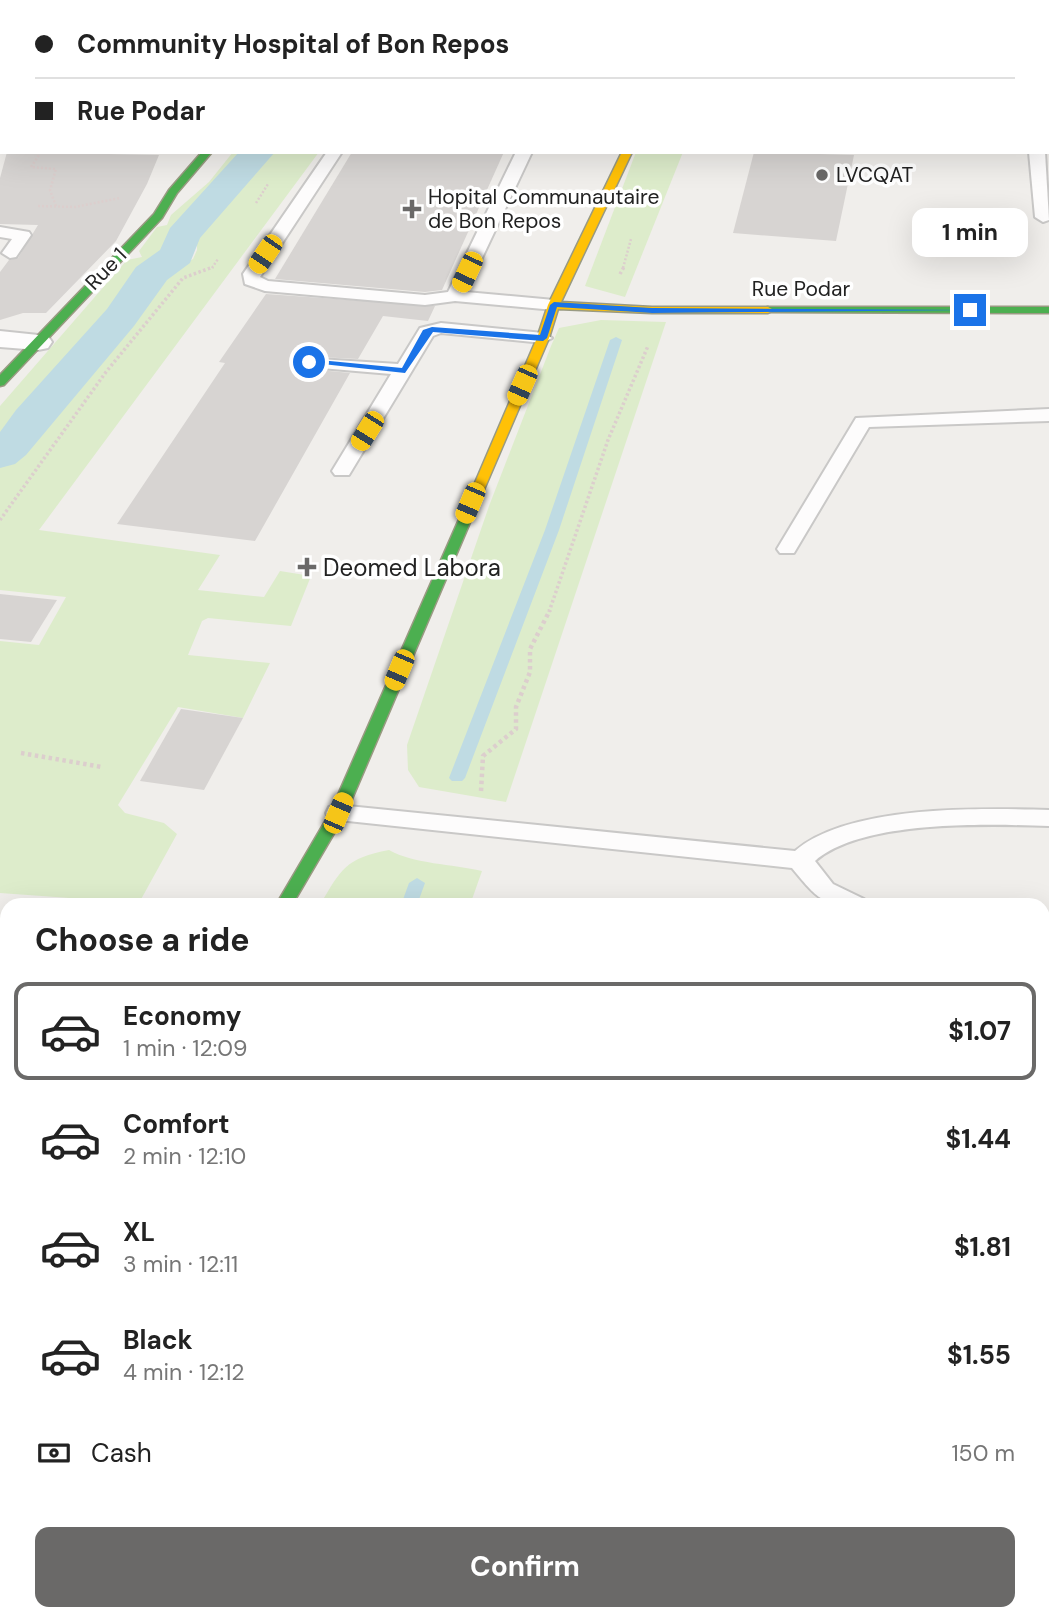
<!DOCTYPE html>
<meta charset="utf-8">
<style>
:root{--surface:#fff;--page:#f6f6f6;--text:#222;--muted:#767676;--line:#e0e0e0;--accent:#6a6968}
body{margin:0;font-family:"DM Sans",sans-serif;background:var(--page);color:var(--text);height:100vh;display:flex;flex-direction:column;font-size:26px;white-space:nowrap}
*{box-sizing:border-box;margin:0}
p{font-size:23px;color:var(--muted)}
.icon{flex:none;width:38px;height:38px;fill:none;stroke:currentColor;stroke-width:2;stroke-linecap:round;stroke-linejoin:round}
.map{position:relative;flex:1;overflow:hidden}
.details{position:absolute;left:0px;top:898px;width:1050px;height:723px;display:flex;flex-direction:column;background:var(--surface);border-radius:21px 21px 0 0;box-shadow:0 7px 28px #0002}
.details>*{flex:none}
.top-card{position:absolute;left:0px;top:0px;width:1050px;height:154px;box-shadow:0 7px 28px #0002;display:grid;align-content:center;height:154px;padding:0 35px;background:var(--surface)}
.end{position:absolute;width:32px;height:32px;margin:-16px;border:9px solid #1a73e8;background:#fff;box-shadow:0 0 0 4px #fff}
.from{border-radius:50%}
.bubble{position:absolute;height:49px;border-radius:14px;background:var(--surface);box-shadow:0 7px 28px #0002;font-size:23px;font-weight:700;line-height:49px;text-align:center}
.car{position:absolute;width:21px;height:42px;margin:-21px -10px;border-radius:9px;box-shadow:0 0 5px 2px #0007;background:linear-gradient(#f5c518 24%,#345 0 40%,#f5c518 0 76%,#345 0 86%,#f5c518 0)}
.top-card b{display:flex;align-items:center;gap:24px;height:66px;font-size:26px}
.top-card b+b{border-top:2px solid var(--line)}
.top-card i{width:18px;height:18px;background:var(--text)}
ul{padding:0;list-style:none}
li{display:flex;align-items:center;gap:21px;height:98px;margin:0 14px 10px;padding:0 21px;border:4px solid transparent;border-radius:14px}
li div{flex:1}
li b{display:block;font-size:26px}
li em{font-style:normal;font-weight:700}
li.current{border-color:var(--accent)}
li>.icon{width:63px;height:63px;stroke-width:1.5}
h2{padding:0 35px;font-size:32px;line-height:84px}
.pay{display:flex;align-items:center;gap:18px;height:77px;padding:0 35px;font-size:26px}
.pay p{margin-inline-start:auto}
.button{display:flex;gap:14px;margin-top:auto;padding:14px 35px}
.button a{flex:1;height:80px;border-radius:14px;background:var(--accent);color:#fff;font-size:28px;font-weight:700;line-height:80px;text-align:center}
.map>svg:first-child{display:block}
</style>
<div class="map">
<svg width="1049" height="1620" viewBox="0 0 1049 1620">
<rect width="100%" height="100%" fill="#f0eeeb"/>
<g fill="#ddeccb">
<path d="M233,152H250C230,177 176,225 170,254L140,276L129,298L69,368L38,393L0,447V406L127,260L142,257L139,251L157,227L167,225L171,215L209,182Z"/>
<path d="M265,152H319L39,530L220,555L198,590L264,597L280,571L311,576L291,626L208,618L202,621L188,655L270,663L243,718L178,707L118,805L125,813L164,823L177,834L139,903L0,893V641L39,645L66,597L0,590V462C32,444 47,413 69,386C85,366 103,348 120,329C143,302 160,275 193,259L197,250V231Z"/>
<polygon points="636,152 683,152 625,297 585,286"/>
<polygon points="601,320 666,322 506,802 419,787 408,770 407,745 489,506 551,346 559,328"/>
<path d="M389,850C414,864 452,864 482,871L470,905H320C341,869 346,858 389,850Z"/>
<polygon points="0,1018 7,1019 7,1119 0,1119"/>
<polygon points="1043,1194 1049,1194 1049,1620 109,1620 81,1614 1043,1614"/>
</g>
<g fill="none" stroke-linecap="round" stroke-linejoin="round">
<g fill="#bfdbe3" fill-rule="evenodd">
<polygon points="616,337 622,340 559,530 465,778 462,781 452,781 449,778 545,530 610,340"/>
<polygon points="417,878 425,883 417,905 401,905 409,883"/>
<polygon points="129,1614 152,1614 150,1620 126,1620"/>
</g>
<g fill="#bfdbe3" fill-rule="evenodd">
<polygon points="372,0 402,0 372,2"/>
<polygon points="239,152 275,152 200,238 190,263 167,280 134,326 26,455 15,464 0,468 0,432 16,410 107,309 136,267 160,250 170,228"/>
</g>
</g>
<g fill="#d7d4d2">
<polygon points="7,152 159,155 147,184 116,241 46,313 23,313 0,320 0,272 9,260 18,258 38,225 0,224 0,178"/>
<polygon points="352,152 504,152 442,290 425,292 275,279"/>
<polygon points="754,152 854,155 836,241 733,233"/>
<polygon points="266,294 435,306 428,321 383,316 358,359 301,356 297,363 308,369 350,373 255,541 117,524 225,363 219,362"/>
<polygon points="0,594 57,600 31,642 0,639"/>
<polygon points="181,709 243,718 204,790 140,781"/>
</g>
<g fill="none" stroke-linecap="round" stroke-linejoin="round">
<g stroke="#c9c8c7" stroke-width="4">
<g id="lane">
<polygon points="79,0 102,0 103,2 81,2"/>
<polygon points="0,132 2,133 2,142 0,142"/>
<polygon points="327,152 342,152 260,277 268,281 425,295 448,292 516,152 532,152 466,292 554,300 563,305 554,310 455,301 425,305 265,291 245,284 243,274"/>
<polygon points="1029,152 1045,152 1049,220 1043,222 1035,217"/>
<polygon points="0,227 29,232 31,235 16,257 10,258 2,253 12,239 0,237"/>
<polygon points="441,323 543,333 552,338 543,343 441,333 433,336 349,475 335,475 332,471 391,374 309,367 300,362 303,358 398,364 420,328"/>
<polygon points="1049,409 1049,421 869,427 794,553 780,553 777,549 856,418"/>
<path d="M338,805L795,851C849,805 979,808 1049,810V826C987,824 862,820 815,861L833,884L864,899L868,905C822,905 821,903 792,868L329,819L326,813L329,807Z"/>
<polygon points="1043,966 1049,967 1049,985 1043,984"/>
<polygon points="7,1130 7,1152 0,1153 0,1131"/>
</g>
</g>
<g stroke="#c9c8c7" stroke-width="4">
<g id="street">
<polygon points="23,0 51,0 52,2 24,2"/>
<polygon points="71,0 93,0 70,2"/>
<polygon points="323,0 344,0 322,2"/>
<polygon points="0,40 2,40 0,54"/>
<polygon points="0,331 48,336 52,342 48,348 38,350 0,347"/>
</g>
</g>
<g stroke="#999a82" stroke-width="3">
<g id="fast">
<polygon points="686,0 694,0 685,2"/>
<polygon points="202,152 212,152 177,193 162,218 4,385 0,386 0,375 154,214 169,190"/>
<polygon points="768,307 1049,307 1049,313 764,312 764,308"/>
<polygon points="477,488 483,492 346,813 292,905 276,905 330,813 471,492"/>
<polygon points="7,1454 7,1487 0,1490 0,1457"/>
</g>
</g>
<g stroke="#999a82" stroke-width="3">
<polygon id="slow" points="622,152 632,152 561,302 652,307 768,307 774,310 768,313 652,313 558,309 549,338 483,492 477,496 472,495 471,492 537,338 548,305"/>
</g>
<g stroke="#dccecd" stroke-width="2.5" stroke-dasharray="2 2" stroke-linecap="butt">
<polyline points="41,152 31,167 56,169 50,190 56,206"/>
<polyline points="256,203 268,184"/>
<polyline points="38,206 75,207 120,198"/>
<polyline points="212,268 218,259"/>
<polyline points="623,268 631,239"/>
</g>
<g stroke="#dccecd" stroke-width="3.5" stroke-dasharray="2.5 2.5" stroke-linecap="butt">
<polyline points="620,274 624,267"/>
<polyline points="0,520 106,372 183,278 213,267"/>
<polyline points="549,612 608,440 648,346"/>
</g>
<g stroke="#dccecd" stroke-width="4.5" stroke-dasharray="3.5 3.5" stroke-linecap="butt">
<polyline points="21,753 102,767"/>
<polyline points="481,791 483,756 516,729 516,707 530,672 530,649 550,610"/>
</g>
<use href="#lane" fill="#fdfcfc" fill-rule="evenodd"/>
<use href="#street" fill="#fdfcfc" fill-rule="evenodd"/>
<use href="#fast" fill="#4caf50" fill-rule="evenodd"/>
<use href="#slow" fill="#ffc107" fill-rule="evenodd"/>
</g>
<polygon fill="#1a73e8" points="554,302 652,308 974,310 652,313 557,307 547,338 543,341 433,332 405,373 304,362 309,359 402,368 423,330 432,327 540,335 550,305"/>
<g fill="#6a6968" stroke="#fff" stroke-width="2.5">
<circle cx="822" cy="175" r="7"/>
<path d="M408.5 198.5h7v7h7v7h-7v7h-7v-7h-7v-7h7z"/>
<path d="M303.5 556.5h7v7h7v7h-7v7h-7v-7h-7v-7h7z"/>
</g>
<g text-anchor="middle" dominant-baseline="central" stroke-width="7" stroke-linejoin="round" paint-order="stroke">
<g font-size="21" fill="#222" stroke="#fff" text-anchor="start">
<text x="836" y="175">LVCQAT</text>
<text x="428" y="197">Hopital Communautaire<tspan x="428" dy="24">de Bon Repos</tspan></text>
</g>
<g font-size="21" fill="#222" stroke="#fff">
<text transform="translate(106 269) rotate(-46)">Rue 1</text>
<text x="801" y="289">Rue Podar</text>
</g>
<g font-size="24" fill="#222" stroke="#fff" text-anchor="start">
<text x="323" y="567">Deomed Labora</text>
</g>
</g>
</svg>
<i class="end from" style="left:309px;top:362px"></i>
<i class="end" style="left:970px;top:310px"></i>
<div class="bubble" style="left:912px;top:208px;width:116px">1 min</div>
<i class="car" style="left:265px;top:254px;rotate:214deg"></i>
<i class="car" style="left:467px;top:272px;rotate:205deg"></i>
<i class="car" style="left:522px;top:385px;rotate:204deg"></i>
<i class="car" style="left:367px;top:431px;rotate:212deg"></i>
<i class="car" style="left:470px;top:503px;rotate:203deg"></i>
<i class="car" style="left:399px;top:670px;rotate:203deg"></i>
<i class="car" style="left:338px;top:813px;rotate:23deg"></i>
<div class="top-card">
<b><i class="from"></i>Community Hospital of Bon Repos</b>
<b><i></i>Rue Podar</b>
</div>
<section class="details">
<h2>Choose a ride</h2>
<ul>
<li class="current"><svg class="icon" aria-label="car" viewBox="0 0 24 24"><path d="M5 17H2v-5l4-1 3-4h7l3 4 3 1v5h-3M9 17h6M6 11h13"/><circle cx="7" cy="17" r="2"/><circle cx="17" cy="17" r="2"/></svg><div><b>Economy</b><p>1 min · 12:09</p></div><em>$1.07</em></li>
<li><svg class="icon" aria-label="car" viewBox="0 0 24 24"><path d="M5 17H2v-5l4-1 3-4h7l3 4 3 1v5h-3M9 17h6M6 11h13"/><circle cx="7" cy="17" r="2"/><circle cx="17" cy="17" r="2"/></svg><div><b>Comfort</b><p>2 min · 12:10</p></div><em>$1.44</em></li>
<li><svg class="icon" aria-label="car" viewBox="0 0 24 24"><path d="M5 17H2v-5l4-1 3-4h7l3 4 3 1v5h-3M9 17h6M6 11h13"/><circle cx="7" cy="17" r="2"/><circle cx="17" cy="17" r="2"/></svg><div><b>XL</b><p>3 min · 12:11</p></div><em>$1.81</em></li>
<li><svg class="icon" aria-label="car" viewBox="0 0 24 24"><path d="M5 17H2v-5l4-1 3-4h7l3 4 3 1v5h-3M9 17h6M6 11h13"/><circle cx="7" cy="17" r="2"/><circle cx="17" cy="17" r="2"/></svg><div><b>Black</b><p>4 min · 12:12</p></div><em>$1.55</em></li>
</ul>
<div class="pay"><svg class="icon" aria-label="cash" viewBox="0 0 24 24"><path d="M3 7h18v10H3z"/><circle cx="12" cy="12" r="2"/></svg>Cash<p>150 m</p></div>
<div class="button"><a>Confirm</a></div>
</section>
</div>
